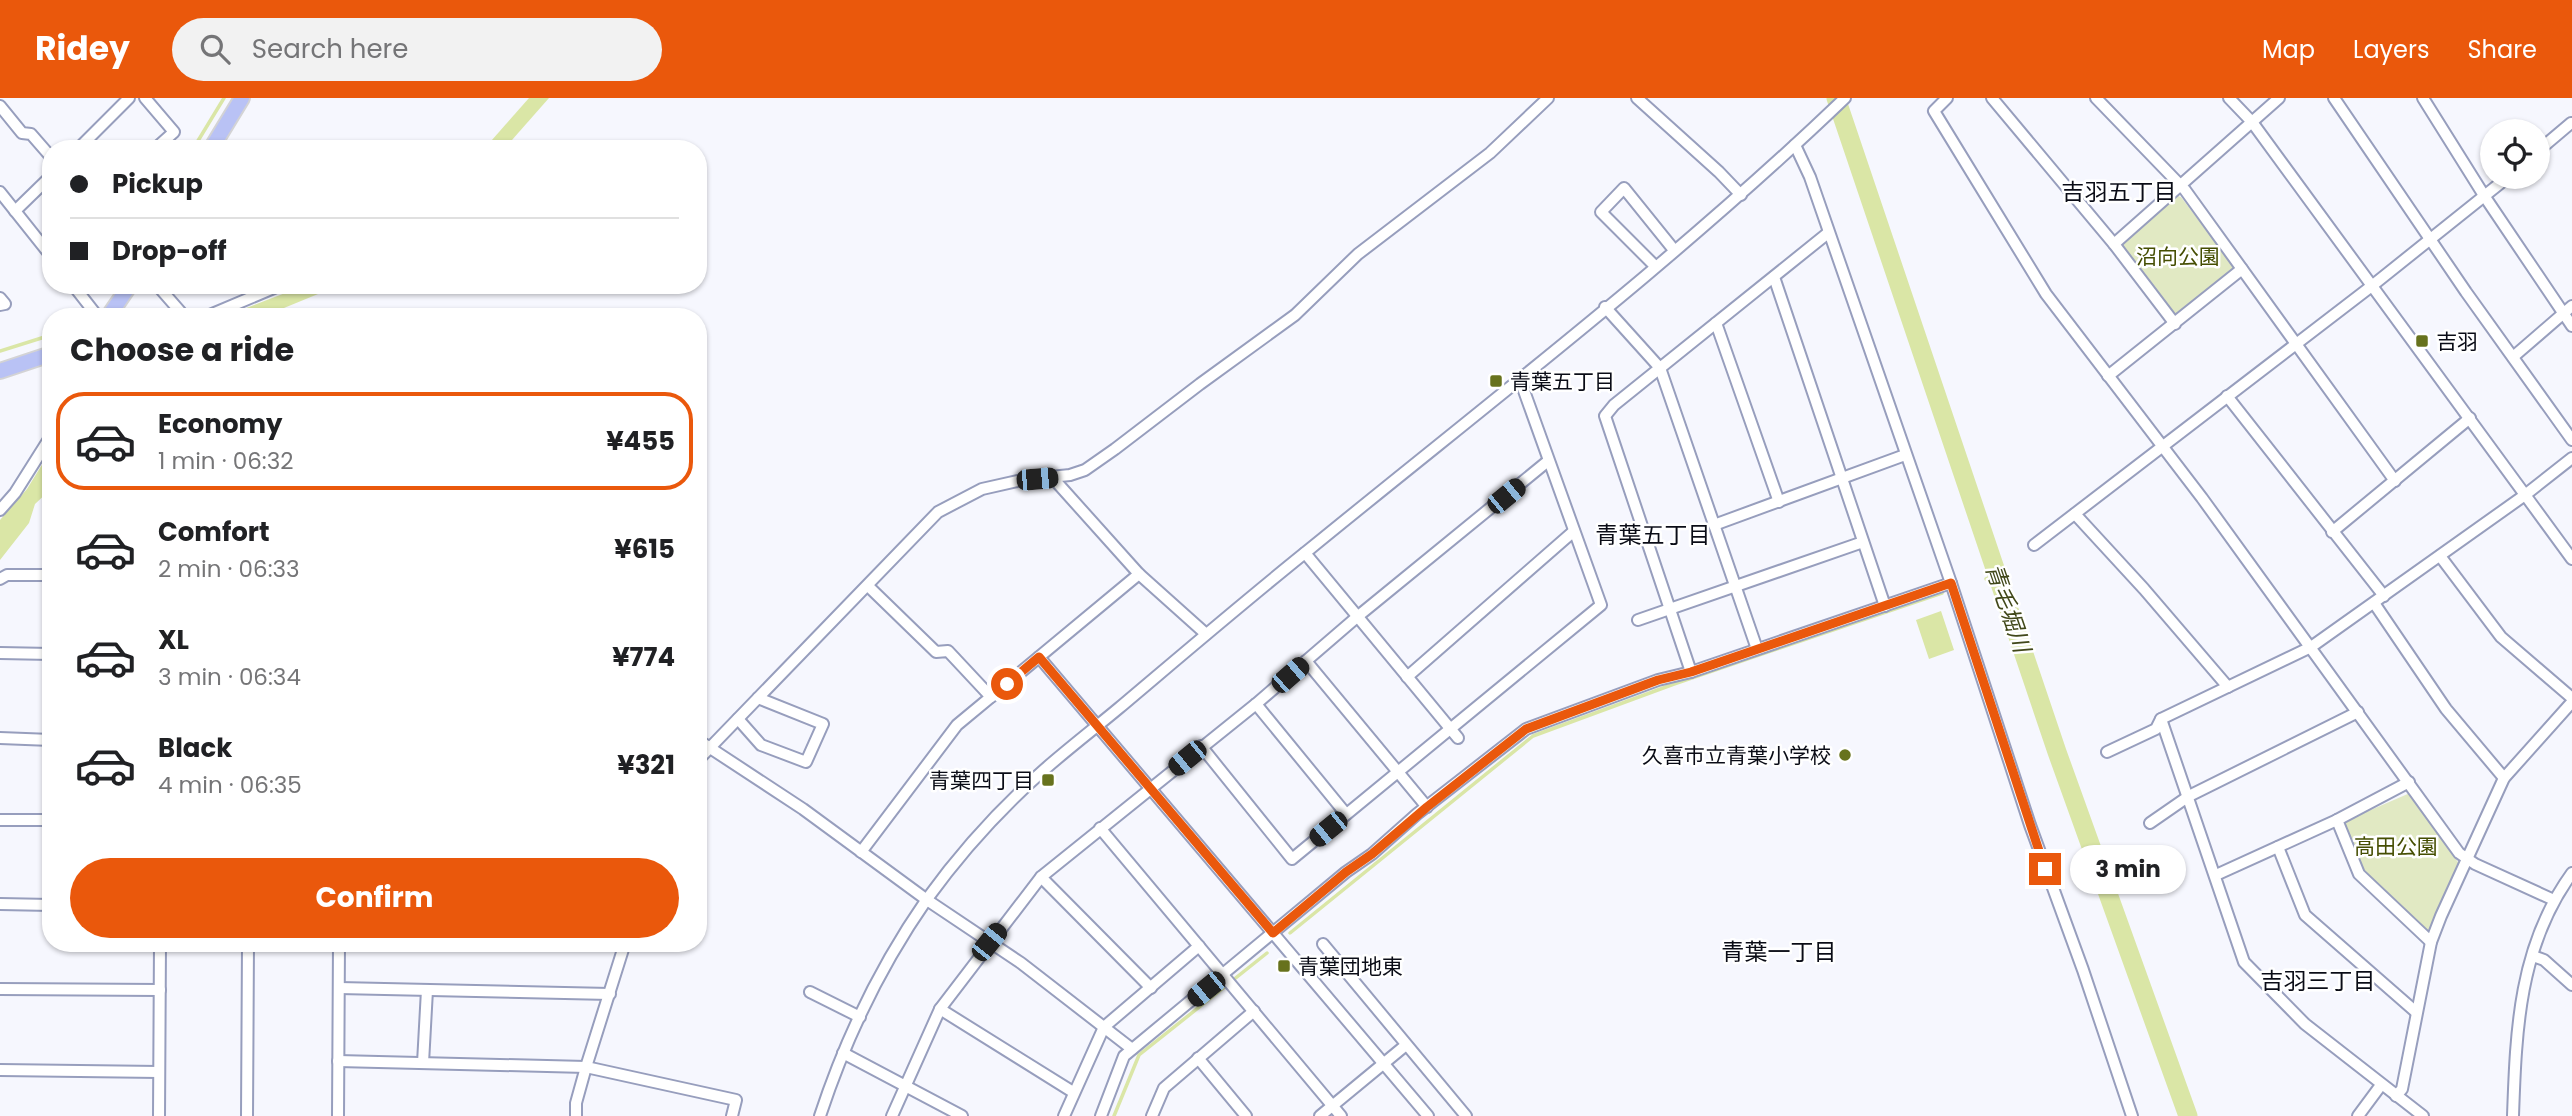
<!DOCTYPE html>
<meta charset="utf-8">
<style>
:root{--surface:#fff;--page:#f2f2f2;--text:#202124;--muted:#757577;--line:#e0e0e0;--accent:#ea580c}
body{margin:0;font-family:Poppins,"Noto Sans JP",sans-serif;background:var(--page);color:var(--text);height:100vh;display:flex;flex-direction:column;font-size:26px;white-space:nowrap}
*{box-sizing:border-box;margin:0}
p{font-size:23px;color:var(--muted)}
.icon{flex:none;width:38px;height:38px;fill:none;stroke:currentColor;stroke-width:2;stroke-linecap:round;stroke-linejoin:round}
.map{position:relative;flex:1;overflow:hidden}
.drawer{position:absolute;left:42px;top:210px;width:665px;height:644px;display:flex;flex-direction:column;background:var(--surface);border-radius:28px;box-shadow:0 2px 5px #0004}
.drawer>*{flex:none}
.top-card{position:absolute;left:42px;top:42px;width:665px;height:154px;border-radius:28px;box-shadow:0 2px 5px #0004;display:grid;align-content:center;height:154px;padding:0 28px;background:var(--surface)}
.fabs{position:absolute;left:2480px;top:21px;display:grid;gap:14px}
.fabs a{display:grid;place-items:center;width:70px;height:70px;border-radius:50%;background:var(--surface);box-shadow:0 2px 5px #0004;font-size:35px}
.end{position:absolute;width:32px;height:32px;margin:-16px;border:9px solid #ea580c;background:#fff;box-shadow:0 0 0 4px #fff}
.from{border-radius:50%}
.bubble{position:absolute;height:49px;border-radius:24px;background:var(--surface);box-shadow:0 2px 5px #0004;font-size:23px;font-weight:700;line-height:49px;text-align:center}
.car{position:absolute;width:21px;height:42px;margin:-21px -10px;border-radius:9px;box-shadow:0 0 5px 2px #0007;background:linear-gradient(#222 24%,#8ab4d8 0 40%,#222 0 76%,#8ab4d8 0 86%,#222 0)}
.top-card b{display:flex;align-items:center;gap:24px;height:66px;font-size:26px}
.top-card b+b{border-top:2px solid var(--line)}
.top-card i{width:18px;height:18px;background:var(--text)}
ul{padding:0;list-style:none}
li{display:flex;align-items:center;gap:21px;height:98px;margin:0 14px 10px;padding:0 14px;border:4px solid transparent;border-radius:28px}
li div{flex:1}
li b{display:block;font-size:26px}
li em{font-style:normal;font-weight:700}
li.current{border-color:var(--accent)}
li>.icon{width:63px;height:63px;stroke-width:1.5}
h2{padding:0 28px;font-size:32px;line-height:84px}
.primary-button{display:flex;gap:14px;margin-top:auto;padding:14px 28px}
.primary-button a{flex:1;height:80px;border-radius:42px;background:var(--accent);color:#fff;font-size:28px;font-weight:700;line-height:80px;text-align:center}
header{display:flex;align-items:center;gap:42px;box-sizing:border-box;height:98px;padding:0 35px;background:var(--accent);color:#fff}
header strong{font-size:33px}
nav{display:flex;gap:38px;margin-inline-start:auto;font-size:24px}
.search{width:490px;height:63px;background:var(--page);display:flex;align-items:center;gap:18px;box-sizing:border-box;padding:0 24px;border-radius:38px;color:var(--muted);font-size:26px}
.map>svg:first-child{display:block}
</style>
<header>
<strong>Ridey</strong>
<div class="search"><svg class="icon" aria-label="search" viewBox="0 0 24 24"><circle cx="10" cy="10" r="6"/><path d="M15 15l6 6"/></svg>Search here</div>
<nav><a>Map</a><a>Layers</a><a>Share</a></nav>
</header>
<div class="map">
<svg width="2572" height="1018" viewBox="0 0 2572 1018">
<rect width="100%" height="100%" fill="#f6f7fe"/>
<g fill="#e1e9c3">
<polygon points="2175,97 2181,99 2233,167 2232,173 2178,216 2174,216 2122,149 2123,145"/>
<polygon points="2410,695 2460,767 2427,835 2361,774 2343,724"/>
</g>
<g fill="#dae6a6">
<polygon points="529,0 549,0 504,51 484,51"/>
<polygon points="306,187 340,187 262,219 223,219"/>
<polygon points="51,352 51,391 35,406 29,425 0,462 0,422 27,391"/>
<polygon points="1941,513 1954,552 1929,561 1916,522"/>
</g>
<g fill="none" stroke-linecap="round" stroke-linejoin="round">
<g stroke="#dae6a6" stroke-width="3.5">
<polyline points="193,51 224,0"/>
<polyline points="0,253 51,237"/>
<polyline points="1986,481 1997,477"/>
<polyline points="1290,835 1533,638 1674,586 1942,495"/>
<polyline points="1114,1018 1139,957 1267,855"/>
</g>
<polyline stroke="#dae6a6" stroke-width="19" points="1836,0 2057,654 2188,1018"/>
<g stroke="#979ebd" stroke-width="14">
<g id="minor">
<polyline points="145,0 174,34 155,51"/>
<polyline points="1637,0 1719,74 1741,97"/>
<polyline points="1947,0 1934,13 2046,196 2202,400 2459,755 2475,766 2554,802"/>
<polyline points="1992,0 2114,146 2175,226"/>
<polyline points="2096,0 2185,92 2395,383"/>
<polyline points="2229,0 2252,24 2572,461"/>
<polyline points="2334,0 2466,194 2572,342"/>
<polyline points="2423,0 2485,99 2572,228"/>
<polyline points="0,8 22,35 31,36 51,59"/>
<polyline points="1795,47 1810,79 1951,485 2030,727 2083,872 2132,1018"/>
<polyline points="78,51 129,0"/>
<polyline points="2538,53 2571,25"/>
<polyline points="0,94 51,158"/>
<polyline points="15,113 51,78"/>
<polyline points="2114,146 2279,0"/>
<polyline points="1655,168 1601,114 1624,90 1674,152"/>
<polyline points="1774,179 1885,508"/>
<polyline points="73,187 98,219"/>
<polyline points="157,187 185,219"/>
<polyline points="0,200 5,206 0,207"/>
<polyline points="1605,209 1660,270 1757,551"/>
<polyline points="205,219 281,187"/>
<polyline points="1716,225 1779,404"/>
<polyline points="2513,259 2572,208"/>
<polyline points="2108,278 2242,171"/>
<polyline points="2227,298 2384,498"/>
<polyline points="1052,379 1139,476 1206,536"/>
<polyline points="0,412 15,395 51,338"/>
<polyline points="2075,416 2144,491 2228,589"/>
<polyline points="1714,427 1905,357"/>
<polyline points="2332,434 2470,320"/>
<polyline points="2034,447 2373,187 2508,79"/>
<polyline points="1305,455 1458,640"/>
<polyline points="2440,458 2501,539 2572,600"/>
<polyline points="0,481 7,477 51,477"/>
<polyline points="868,488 936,554 948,553 991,599"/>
<polyline points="2374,505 2446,611 2504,680"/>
<polyline points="1638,522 1863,444"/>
<polyline points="0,555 51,556"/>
<polyline points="1039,559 1428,1018"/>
<polyline points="1306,563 1427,709"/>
<polyline points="1691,574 1605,318 1614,307 1660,270 1828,135"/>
<polyline points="1407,579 1574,433"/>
<polyline points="1256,606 1346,716"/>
<polyline points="738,621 761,647 806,664 823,626 758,600"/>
<polyline points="2161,621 2244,864 2305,926 2423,1018"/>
<polyline points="0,640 51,642"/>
<polyline points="698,642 803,711 927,802 1021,865 1132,951"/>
<polyline points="1201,648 1292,761 1601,507 1523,290"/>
<polyline points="2107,654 2156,631 2161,621 2311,549 2525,397 2572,360"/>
<polyline points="698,662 938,414 982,391 1022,382 1070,377 1085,372 1115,351 1200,286 1295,217 1358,156 1490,55 1548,0"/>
<polyline points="0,722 51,722"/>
<polyline points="2337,722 2359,776 2431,844"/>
<polyline points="2150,725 2189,698 2358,614"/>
<polyline points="1100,730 1341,1018"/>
<polyline points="2278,749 2305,817 2416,914"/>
<polyline points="861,754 957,627 1139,476"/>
<polyline points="2216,777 2337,722 2409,684"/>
<polyline points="1041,779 1151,890"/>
<polyline points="0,806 51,807"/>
<polyline points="1323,846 1466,1018"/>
<polyline points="2533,858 2544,862 2572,887"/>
<polyline points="339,890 610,896"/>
<polyline points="0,891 160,892"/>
<polyline points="810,894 860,919"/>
<polyline points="940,911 1073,994"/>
<polyline points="843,955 962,1018"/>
<polyline points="1198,960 1246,1018"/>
<polyline points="338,963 586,969 736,1002 732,1018"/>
<polyline points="423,965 427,892"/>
<polyline points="0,972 159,974"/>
<polyline points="2396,998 2402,991 2431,844 2441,818 2504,680 2572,604"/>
<polyline points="159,1018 160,845"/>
<polyline points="247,1018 248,845"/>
<polyline points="338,1018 339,845"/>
<polyline points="576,1018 576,1005 586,969 625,845"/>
<path d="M820,1018C845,942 881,867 927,801C961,754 1002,709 1045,671C1069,650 1095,630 1119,610C1183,556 1246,502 1311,450C1491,303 1677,161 1845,0"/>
<polyline points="892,1018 940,911 1041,779 1256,606 1357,519 1548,363"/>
<polyline points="1064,1018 1104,929 1199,848"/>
<polyline points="1101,1018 1124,958 1346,774 1372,756 1417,716 1526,631 1658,582 1691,574 1951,485"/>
<polyline points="1152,1018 1164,990 1254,913"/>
<polyline points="1320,1018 1406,947"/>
<polyline points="2358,1018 2381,987"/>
<path d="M2513,1018C2516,931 2519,848 2572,775"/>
</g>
</g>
<g stroke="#d3d3d5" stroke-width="18">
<g id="major">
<polyline points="211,51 242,0"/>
<polyline points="108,219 130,187"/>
<polyline points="0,273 51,256"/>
</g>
</g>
<use href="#minor" stroke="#fff" stroke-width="10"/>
<use href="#major" stroke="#b9c2f5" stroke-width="14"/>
</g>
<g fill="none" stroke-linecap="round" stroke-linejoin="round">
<polyline stroke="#ea580c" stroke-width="9" points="1007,586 1039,559 1273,835 1346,774 1372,756 1427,709 1526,631 1658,582 1691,574 1951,485 2045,771"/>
</g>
<g fill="#67721d" stroke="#fff" stroke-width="2.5">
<rect x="2415" y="236" width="14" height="14" rx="3.5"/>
<rect x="1489" y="276" width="14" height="14" rx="3.5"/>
<circle cx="1845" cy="657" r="7"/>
<rect x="1041" y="675" width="14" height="14" rx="3.5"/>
<rect x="1277" y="861" width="14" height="14" rx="3.5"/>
</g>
<g text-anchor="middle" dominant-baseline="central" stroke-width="5" stroke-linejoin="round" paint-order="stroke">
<g font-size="21" fill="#454e02" stroke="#fff">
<text x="2178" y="158">沼向公園</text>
<text x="2396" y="748">高田公園</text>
</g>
<g font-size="21" fill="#0a0c16" stroke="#fff" text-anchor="start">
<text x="2436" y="243">吉羽</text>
<text x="1510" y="283">青葉五丁目</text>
<text x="1831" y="657" text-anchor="end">久喜市立青葉小学校</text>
<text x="1034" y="682" text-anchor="end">青葉四丁目</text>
<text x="1298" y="868">青葉団地東</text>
</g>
<g font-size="23" fill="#0a0c16" stroke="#fff">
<text x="2119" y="94">吉羽五丁目</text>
<text x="1653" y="437">青葉五丁目</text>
<text x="1779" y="854">青葉一丁目</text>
<text x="2318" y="883">吉羽三丁目</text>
</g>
<g font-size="23" font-style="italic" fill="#41481a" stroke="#fff">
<text transform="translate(2008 510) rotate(71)">青毛堀川</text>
</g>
</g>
</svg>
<div class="fabs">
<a><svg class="icon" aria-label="locate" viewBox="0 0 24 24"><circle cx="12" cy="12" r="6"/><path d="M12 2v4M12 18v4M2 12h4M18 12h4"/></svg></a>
</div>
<i class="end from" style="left:1007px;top:586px"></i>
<i class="end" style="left:2045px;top:771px"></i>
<div class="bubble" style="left:2070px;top:747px;width:116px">3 min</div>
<i class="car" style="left:1037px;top:381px;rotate:85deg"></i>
<i class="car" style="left:1506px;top:398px;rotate:51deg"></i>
<i class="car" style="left:1290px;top:577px;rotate:49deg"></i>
<i class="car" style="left:1187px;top:660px;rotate:231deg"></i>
<i class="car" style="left:1328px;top:731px;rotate:231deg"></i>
<i class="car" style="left:989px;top:844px;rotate:39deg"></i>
<i class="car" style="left:1206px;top:891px;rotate:231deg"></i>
<div class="top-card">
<b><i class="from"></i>Pickup</b>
<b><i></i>Drop-off</b>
</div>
<section class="drawer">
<h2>Choose a ride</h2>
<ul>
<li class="current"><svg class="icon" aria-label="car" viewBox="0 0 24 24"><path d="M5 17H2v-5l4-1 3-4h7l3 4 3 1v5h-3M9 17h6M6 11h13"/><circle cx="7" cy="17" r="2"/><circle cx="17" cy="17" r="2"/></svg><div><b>Economy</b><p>1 min · 06:32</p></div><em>¥455</em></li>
<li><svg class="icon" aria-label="car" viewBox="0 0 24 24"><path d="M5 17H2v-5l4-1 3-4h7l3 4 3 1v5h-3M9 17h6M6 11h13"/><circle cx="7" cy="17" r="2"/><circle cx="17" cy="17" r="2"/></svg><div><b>Comfort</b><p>2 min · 06:33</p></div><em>¥615</em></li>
<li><svg class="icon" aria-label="car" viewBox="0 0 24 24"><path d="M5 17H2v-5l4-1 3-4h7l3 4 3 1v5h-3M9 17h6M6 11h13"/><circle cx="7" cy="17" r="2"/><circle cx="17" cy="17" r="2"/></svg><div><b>XL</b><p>3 min · 06:34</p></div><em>¥774</em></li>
<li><svg class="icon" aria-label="car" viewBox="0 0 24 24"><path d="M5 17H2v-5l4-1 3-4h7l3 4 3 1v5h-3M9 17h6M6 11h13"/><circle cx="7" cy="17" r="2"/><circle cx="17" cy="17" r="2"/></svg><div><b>Black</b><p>4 min · 06:35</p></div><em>¥321</em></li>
</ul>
<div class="primary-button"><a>Confirm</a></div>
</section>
</div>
